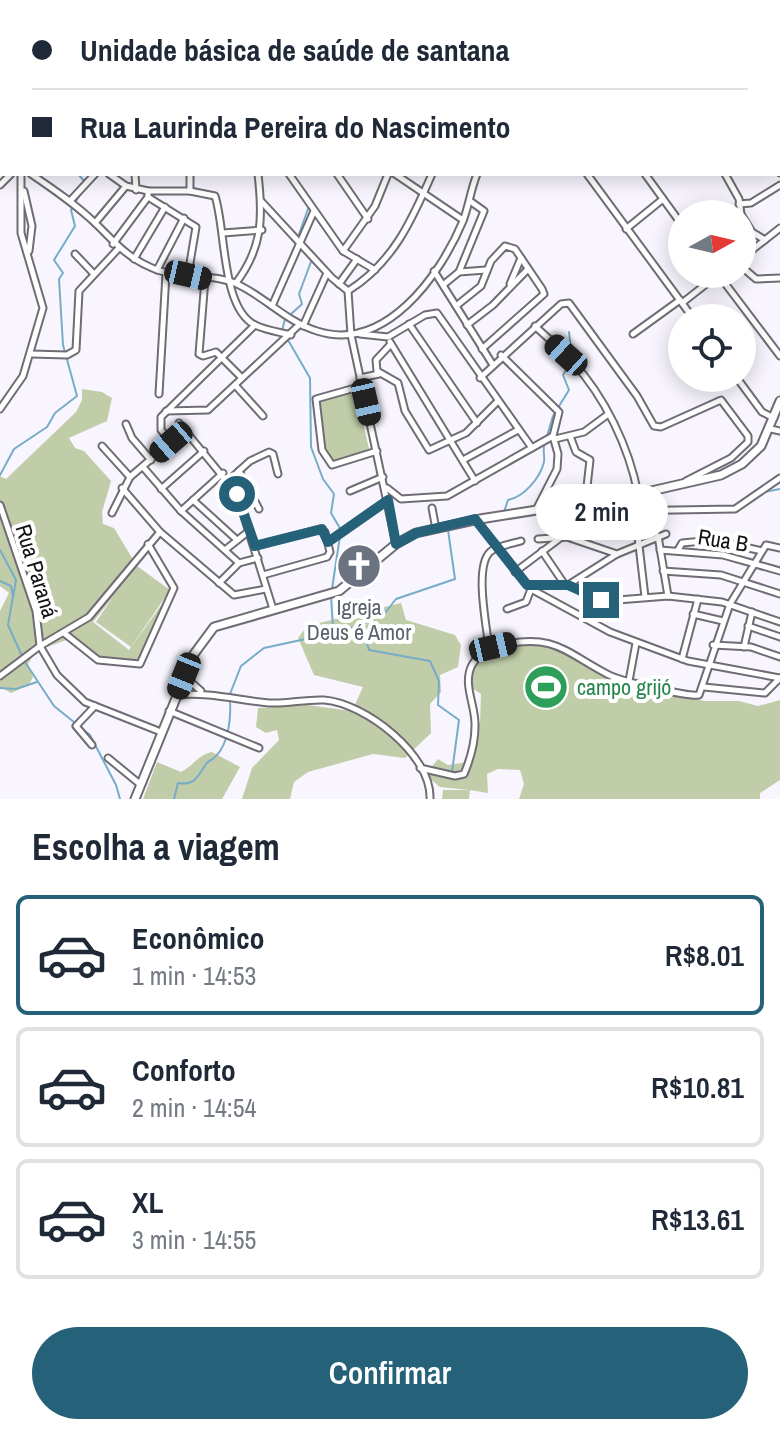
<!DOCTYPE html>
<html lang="pt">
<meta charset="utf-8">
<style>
:root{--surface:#fff;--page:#f6f6f7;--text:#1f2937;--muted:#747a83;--line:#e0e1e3;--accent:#256279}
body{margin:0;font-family:"Archivo Narrow",sans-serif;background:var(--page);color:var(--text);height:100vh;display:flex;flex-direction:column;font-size:30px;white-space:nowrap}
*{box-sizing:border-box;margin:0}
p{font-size:26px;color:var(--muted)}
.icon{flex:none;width:44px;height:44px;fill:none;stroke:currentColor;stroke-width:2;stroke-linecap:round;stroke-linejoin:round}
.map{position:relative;height:799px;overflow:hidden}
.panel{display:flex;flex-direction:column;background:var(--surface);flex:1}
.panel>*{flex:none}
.guide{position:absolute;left:0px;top:0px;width:780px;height:176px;box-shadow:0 4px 20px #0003;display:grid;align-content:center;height:176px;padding:0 32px;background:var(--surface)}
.needle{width:52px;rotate:82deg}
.controls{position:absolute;left:668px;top:200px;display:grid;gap:16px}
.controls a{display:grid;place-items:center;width:88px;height:88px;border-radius:50%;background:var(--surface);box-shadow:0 4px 20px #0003;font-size:40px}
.end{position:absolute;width:36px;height:36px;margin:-18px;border:10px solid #256279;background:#fff;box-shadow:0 0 0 4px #fff}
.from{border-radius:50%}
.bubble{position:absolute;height:56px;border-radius:28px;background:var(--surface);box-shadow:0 4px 20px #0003;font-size:26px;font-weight:600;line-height:56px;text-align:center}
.car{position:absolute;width:24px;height:48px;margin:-24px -12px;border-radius:10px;box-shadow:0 0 6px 2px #0007;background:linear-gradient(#222 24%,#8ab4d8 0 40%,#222 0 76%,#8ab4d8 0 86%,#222 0)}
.guide b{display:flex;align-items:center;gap:28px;height:76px;font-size:30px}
.guide b+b{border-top:2px solid var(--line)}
.guide i{width:20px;height:20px;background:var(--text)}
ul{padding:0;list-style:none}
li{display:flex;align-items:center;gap:24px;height:120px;margin:0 16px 12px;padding:0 16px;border:4px solid var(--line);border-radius:12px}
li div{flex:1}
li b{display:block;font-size:30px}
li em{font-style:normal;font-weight:600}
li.active{border-color:var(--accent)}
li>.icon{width:72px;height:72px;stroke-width:1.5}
h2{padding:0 32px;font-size:36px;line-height:96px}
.primary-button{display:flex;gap:16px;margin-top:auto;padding:16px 32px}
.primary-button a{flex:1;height:92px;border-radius:48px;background:var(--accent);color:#fff;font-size:32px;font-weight:600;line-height:92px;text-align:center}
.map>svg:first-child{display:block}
</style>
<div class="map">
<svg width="780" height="799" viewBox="0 0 780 799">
<rect width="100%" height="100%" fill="#f8f5fe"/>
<g fill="#c1cda9">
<path d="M82,389L102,392L112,398L107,421L69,438L75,448L84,451L111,481L102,512L103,524L114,528L137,566L170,590L131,647L96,622L113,597L93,622L129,650L170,593L139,662C110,663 94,656 72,638L36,651L28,664L33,677L29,685L11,693L0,687V611L9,593L0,586V476L6,479L76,412L82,400Z"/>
<polygon points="355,389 370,453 330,463 314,399"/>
<polygon points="401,603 406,620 455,635 461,645 458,667 440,675 441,692 430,704 431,733 405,758 373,754 308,772 294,782 290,799 242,799 252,768 279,740 277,730 266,733 256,727 258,708 307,705 352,711 363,687 314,675 298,638 307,626"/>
<path d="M546,642L617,682L705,701H739L758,706L780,700V780L760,793V799H519L524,784L520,770L498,769L487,774L488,793L470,790L469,799H442L443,790H469L440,787L425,775L438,759L448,765L467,762L480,722L481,694L472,688C471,641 510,645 546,642Z"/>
<path d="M212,752L240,767L222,799H143L157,762L181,772C193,766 198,755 212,752Z"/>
</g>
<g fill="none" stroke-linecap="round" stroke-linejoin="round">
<g stroke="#77acc8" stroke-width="2">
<polyline points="78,174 85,182"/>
<polyline points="286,174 291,182"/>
<polyline points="298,237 309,206"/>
<polyline points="290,315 302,304 299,294 312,259"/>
<polyline points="282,331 285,319"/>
<polyline points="288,340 310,378 311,447 323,479 334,494 331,513 341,530"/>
<polyline points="547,436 553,416 569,390 563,375 572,360 569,332"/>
<polyline points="0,475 14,449 47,427 55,413 77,396 63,345 59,279 63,273 54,260 75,226 71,210 82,191"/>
<polyline points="764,492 780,489"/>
<path d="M504,512L508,500C524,497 540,478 544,462C545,454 542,449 545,442"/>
<polyline points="0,550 16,580 8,625 22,656"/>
<polyline points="0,581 11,586 13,596"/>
<polyline points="332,589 340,536"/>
<polyline points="331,595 333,629"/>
<polyline points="362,626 369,650 430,661 439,681 438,705 459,720 452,772"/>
<polyline points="25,662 54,706 90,735 116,785 120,799"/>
<polyline points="0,688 16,689 37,682"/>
<polyline points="230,694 241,666 264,648 315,637 331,630 357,627 385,613 396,599 455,579 448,530 455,528"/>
<path d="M174,799L178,783C195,786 198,776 206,764C210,759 212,761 216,756C229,743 231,717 230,701"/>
</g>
<g stroke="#706c74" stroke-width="9">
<g id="minor">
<polyline points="33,0 33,2"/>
<polyline points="646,2 646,0"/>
<polyline points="0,21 2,21"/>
<polyline points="778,62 780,56"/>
<polyline points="0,72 2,72"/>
<polyline points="778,78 780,78"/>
<polyline points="0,104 2,104"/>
<polyline points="0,151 2,153"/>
<polyline points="778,171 780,173"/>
<path d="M31,174C53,189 75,204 94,222C113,240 125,256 150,267C177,280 213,272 239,285C266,298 287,322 317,331C385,353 440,276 463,221C469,205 471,189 477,174"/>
<polyline points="109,174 126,186 148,191 148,197 196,227 188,275"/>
<polyline points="135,174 136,190"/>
<polyline points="289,174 343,251 375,270"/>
<polyline points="337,174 368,219"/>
<polyline points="395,174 463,220"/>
<polyline points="587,174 693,318"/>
<polyline points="645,174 682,225"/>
<polyline points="725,174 739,199 741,214"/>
<polyline points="0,185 11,174"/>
<polyline points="24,191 32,226 29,251"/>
<path d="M148,191H190L215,196C226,229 221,308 255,325C265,330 279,332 291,335"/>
<polyline points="190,191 190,174"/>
<polyline points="70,201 95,174"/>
<polyline points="261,201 332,278 348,291"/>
<polyline points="739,204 751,203 780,185"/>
<polyline points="742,216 752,232 765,240"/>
<polyline points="95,223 126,186"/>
<polyline points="626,229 663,199"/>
<polyline points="223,233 262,230"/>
<polyline points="113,244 148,197"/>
<polyline points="343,251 375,206 388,174"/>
<polyline points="75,254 94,274"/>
<polyline points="742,258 780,228"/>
<polyline points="134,259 165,207"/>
<polyline points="742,267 756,279 780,278"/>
<polyline points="157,270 184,218"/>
<polyline points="434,271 493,365"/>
<polyline points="459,272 484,211 470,201"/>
<polyline points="718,274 780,356"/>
<polyline points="205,279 199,354 203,356 216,352 242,378"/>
<path d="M236,283C263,247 263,217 258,174"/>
<polyline points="339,284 357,259"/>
<polyline points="510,284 521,258"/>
<polyline points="443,285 459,272 486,270"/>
<polyline points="348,291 351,335 396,544"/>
<path d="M348,291C393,263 412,220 432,174"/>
<polyline points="682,303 719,274"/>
<polyline points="272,306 314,211"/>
<polyline points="456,306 481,286 491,261 505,246 515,249 542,289 544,294 482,349"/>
<polyline points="409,324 477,423"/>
<polyline points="467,325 493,305 528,269"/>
<polyline points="303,326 327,273"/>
<path d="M535,326C547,338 561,348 572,361C605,397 629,447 638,494"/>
<polyline points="360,334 388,337 425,315 437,313 532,448"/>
<polyline points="633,334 680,300"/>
<polyline points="390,342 475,481"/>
<polyline points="391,344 376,360 377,371 398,383 405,411 429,450 466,433 498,401"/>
<polyline points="31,354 67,355 76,350 79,291 118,249"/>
<polyline points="501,355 559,412 553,436 558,454 557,469 536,510"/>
<polyline points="360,378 379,374"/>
<polyline points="480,378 561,304 569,303 637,396 654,426 661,427 721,400 748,436 748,442 731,458 686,481"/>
<polyline points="737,378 762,412 774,418"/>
<polyline points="235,385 263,416"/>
<polyline points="362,386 316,399 322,450 332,465 377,451"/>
<polyline points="159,394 166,274"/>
<polyline points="0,409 23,376 43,308 21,233 21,174"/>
<polyline points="166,411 208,410 299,325"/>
<polyline points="179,423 237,494 273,609"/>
<polyline points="126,424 132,438 151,460"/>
<polyline points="771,429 780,431"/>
<polyline points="570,436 576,452 590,460 585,504"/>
<polyline points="555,439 584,432 607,415"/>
<polyline points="171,442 161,430 161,417 255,325"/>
<polyline points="102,446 130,477"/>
<polyline points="463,460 518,430"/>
<polyline points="143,467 181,511 239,563"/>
<polyline points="239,471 259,509"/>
<polyline points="229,480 250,461 269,452 273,454 278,474"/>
<polyline points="122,488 160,532 234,595 266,589"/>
<polyline points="387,488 401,499 447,496 553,436"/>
<polyline points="161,489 204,451"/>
<polyline points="350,491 383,477"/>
<polyline points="193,500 237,540"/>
<polyline points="0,505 36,611 40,646 57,675 85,702 161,732"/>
<polyline points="432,508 436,529"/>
<polyline points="579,508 603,504"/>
<polyline points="181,511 223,473"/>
<polyline points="635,511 645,597"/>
<polyline points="112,513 130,477 185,430"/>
<polyline points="475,519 531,589 610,632 688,661 780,678"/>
<polyline points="658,536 668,596"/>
<polyline points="570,538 617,554"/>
<polyline points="538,539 570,537 615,511 735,509 780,478"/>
<polyline points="328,542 388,500"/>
<polyline points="255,546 320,529 325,532 330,552 327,557 263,575"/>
<polyline points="225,550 249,531"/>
<polyline points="660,550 723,555 780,571"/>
<polyline points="678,550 682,543 714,540 762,551"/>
<polyline points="542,551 565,585"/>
<polyline points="663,571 721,575 780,594"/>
<polyline points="515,572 559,539"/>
<polyline points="219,583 239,563 258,558"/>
<polyline points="528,585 568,585 605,601 668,596 722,602 780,622"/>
<polyline points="568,585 617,554 666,534"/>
<polyline points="507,609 526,602 531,589"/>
<polyline points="693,614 723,621"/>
<polyline points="748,626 780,637"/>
<polyline points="64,633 98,660 140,664 174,588 148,544"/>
<polyline points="713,645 751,647 780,657"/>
<polyline points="744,647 752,612"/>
<path d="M489,648C487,628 474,567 490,552C498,545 512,544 521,541"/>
<polyline points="682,659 698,599"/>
<polyline points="0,676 40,646 89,617 160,532"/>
<polyline points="185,677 201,691"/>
<polyline points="629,681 636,643"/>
<polyline points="704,687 765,693 780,678"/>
<path d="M177,695C209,692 237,700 269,703C287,704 306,699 324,700C365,703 432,755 430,799"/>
<polyline points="169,711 259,748"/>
<polyline points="92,745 76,726 95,706"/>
<polyline points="108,758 141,785"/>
<path d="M420,768L455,776L464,774C470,760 475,741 475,726C476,706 462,684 472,665C479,653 488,648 502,645C555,633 566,653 609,675C621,681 688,697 699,695L730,604L766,545L780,548"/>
</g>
</g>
<g stroke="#706c74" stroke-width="11">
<polyline id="major" points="135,799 194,654 214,627 339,591 396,544 416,533 480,519 638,494 721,475 742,464 761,446 780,401"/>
</g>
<g stroke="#706c74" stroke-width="12">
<g id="highway">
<polyline points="778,9 780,8"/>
<polyline points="778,18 780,17"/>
<polyline points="0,86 2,86"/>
<polyline points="0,94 2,94"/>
</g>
</g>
<use href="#minor" stroke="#fff" stroke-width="5"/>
<use href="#major" stroke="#fff" stroke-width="7"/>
<use href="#highway" stroke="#fff" stroke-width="8"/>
</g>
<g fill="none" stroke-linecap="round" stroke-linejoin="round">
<polyline stroke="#256279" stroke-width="10" points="237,494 255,546 322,529 328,542 388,500 396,544 416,533 475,519 527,585 568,585 601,600"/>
</g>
<defs>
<g id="church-disc" transform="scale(2.3)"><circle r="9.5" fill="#6b7280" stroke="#fff"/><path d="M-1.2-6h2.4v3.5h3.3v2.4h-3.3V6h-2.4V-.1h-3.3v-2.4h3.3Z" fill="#fff"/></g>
<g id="stadium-disc" transform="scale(2.3)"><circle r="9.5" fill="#2e9e5b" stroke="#fff"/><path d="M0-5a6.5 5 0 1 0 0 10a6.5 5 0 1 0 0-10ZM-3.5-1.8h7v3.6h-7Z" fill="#fff"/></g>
</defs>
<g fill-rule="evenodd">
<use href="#church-disc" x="359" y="566"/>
<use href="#stadium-disc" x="546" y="687"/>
</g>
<g text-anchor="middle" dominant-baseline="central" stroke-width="8" stroke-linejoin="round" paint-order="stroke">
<g font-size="22" fill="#111013" stroke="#fff">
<text transform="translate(723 540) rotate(9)">Rua B</text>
<text transform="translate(37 571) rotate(73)">Rua Paraná</text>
</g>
<g font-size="22" fill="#5b616d" stroke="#fff">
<text x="359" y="607">Igreja<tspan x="359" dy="25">Deus é Amor</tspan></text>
</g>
<g font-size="22" fill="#27864d" stroke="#fff" text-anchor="start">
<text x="577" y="687">campo grijó</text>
</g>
</g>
</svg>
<div class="controls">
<a><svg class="needle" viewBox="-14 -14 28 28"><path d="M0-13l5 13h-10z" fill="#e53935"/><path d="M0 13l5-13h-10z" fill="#747a83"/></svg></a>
<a><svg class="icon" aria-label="locate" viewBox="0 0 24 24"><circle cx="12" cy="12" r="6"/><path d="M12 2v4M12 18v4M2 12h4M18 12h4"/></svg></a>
</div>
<i class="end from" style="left:237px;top:494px"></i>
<i class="end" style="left:601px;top:600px"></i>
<div class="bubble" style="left:536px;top:484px;width:132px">2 min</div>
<i class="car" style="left:188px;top:275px;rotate:103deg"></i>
<i class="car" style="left:566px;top:355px;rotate:312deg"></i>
<i class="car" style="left:366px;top:402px;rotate:167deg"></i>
<i class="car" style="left:171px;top:442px;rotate:229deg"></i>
<i class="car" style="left:493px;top:647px;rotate:77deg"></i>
<i class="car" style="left:184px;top:676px;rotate:202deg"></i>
<div class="guide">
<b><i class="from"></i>Unidade básica de saúde de santana</b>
<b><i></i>Rua Laurinda Pereira do Nascimento</b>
</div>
</div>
<section class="panel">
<h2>Escolha a viagem</h2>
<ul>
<li class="active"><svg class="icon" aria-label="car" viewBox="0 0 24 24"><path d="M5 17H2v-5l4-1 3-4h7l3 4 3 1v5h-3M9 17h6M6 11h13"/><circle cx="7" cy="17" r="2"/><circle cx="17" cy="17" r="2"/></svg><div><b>Econômico</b><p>1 min · 14:53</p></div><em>R$8.01</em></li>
<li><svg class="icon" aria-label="car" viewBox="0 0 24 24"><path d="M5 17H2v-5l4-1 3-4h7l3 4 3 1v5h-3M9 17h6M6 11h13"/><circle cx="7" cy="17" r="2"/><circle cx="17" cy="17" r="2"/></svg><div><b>Conforto</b><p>2 min · 14:54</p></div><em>R$10.81</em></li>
<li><svg class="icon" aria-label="car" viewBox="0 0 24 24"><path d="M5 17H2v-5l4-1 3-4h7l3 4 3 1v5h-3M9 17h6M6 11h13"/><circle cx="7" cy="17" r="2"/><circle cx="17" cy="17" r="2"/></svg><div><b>XL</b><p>3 min · 14:55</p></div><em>R$13.61</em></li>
</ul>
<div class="primary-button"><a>Confirmar</a></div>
</section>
